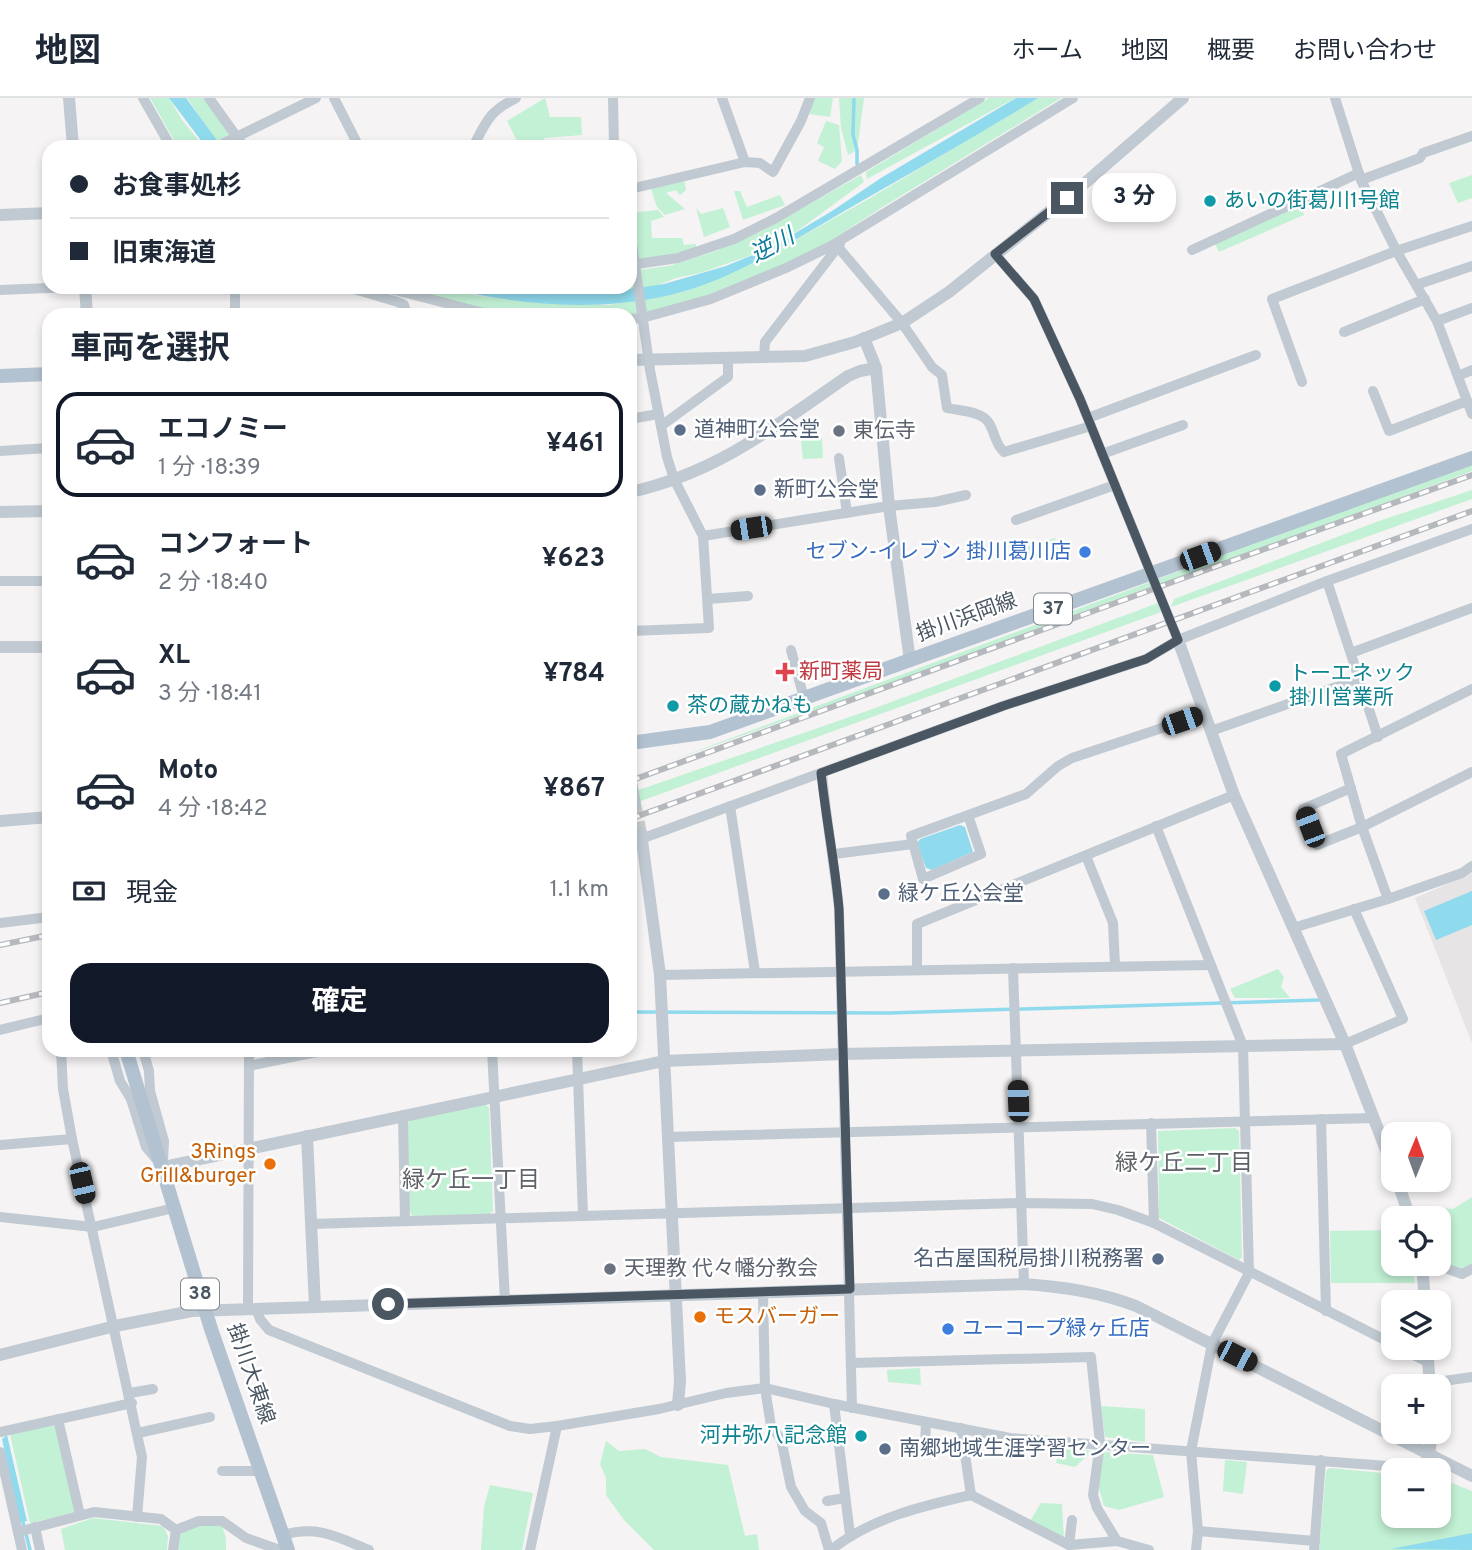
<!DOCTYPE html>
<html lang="ja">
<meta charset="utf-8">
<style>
:root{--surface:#fff;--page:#f6f6f7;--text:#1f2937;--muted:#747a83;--line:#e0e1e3;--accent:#111827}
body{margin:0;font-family:Overpass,"Noto Sans JP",sans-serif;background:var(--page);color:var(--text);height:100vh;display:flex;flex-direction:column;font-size:26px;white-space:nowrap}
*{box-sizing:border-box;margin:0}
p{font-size:23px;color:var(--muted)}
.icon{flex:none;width:38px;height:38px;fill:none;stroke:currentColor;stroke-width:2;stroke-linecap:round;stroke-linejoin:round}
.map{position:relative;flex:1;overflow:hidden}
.drawer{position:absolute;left:42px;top:210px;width:595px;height:749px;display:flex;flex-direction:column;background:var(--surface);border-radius:21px;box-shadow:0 4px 10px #0003}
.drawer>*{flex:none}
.hud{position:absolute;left:42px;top:42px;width:595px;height:154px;border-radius:21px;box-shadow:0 4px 10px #0003;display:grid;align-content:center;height:154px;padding:0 28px;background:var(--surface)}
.needle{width:46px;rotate:1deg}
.fabs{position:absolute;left:1381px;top:1024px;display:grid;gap:14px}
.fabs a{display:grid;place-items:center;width:70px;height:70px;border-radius:14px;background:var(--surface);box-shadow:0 4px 10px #0003;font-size:35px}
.end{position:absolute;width:32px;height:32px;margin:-16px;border:9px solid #4a5661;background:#fff;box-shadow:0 0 0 4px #fff}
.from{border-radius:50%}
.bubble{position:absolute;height:49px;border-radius:21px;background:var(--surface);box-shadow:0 4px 10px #0003;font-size:23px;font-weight:700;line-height:49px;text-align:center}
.car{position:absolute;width:21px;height:42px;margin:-21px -10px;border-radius:9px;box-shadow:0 0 5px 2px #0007;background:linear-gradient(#222 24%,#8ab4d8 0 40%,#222 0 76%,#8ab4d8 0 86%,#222 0)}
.hud b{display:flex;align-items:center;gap:24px;height:66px;font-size:26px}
.hud b+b{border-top:2px solid var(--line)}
.hud i{width:18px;height:18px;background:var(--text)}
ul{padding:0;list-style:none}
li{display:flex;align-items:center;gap:21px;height:105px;margin:0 14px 10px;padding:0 14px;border:4px solid transparent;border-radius:21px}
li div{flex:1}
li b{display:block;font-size:26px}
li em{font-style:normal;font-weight:700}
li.active{border-color:var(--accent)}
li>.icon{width:63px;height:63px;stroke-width:1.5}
h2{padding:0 28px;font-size:32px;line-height:84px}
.pay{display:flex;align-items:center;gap:18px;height:77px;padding:0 28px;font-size:26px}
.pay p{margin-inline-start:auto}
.button{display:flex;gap:14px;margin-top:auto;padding:14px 28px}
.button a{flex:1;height:80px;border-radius:21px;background:var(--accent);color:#fff;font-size:28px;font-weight:700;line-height:80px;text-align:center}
header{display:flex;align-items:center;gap:42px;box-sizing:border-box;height:98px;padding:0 35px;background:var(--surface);border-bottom:2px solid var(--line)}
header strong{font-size:33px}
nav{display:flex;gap:38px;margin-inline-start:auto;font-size:24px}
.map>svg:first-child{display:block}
</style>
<header>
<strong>地図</strong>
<nav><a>ホーム</a><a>地図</a><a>概要</a><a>お問い合わせ</a></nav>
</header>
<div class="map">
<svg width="1472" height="1452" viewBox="0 0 1472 1452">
<rect width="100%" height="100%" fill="#f5f3f3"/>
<polygon fill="#e6e4e5" points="1472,775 1472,945 1415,800"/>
<g fill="#c3f1d5">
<polygon points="150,0 169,0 182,22 204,49 178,49"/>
<polygon points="187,0 205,0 230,37 217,43"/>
<polygon points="545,0 550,19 581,19 582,37 544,40 544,49 520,49 507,23"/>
<polygon points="814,0 833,0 830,19 809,16"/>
<polygon points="839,0 864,0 857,52 848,57 841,30"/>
<polygon points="989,0 1015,0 867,81 866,74"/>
<polygon points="1038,0 1061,0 881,110 788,170 764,180 668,210 630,217 518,217 496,214 398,189 447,189 474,197 509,202 543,205 609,207 686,193 776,153 872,99"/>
<polygon points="826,23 839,27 842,63 835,71 818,63 824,49 817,45"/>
<polygon points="861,77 864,84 792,137 760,154 700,175 676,180 648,191 564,194 520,189 630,189 630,173 669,168 716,153 762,133"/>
<polygon points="1472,77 1472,100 1458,105 1449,85"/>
<polygon points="684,81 686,92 680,97 676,92 666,95 685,111 665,117 657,109 650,88"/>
<polygon points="734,93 740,93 747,109 780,97 785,107 743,122"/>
<polygon points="1301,106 1304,117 1219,154 1215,146"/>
<polygon points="696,110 701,116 723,110 730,129 704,139"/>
<polygon points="658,112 664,119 651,123 652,140 682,140 684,147 696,146 696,151 638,163 630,115"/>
<polygon points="822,340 823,360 803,361 801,342"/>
<polygon points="1472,364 1472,373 1198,474 1139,493 951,564 667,664"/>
<polygon points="1472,392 1472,401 1171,509 1174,501 1379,423"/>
<polygon points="1055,440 1058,452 1031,461 1027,449"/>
<polygon points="1158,505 1161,514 630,707 630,695 867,613"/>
<polygon points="1278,871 1284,879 1281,889 1290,900 1235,900 1230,891"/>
<polygon points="485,1006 489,1010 493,1113 489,1116 413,1119 409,1112 408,1026 410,1022"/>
<polygon points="1235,1030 1239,1033 1242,1159 1239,1162 1159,1120 1158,1033"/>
<polygon points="1472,1099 1472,1171 1462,1176 1439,1160 1438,1120 1420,1118 1439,1110 1453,1111"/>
<polygon points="1393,1132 1393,1166 1412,1166 1415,1185 1331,1185 1330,1133"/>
<polygon points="920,1270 921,1287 888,1284 887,1272"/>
<polygon points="1101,1308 1145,1311 1145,1344 1105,1339"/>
<polygon points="52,1327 57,1329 75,1410 73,1415 30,1425 10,1336"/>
<polygon points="606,1343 619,1353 645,1351 661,1359 728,1367 745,1438 757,1436 759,1452 654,1452 624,1422 606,1397 606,1380 600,1366"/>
<polygon points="1058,1348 1092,1353 1075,1369 1056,1365"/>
<polygon points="1103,1354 1153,1357 1164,1399 1119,1412 1104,1408 1098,1387"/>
<polygon points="1225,1362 1247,1364 1243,1396 1223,1393"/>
<polygon points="1330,1370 1393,1376 1393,1418 1438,1418 1439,1380 1472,1393 1472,1452 1319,1452 1326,1373"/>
<polygon points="490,1387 533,1395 522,1452 481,1452 484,1409"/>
<polygon points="1041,1405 1062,1406 1064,1442 1030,1423"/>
<polygon points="93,1420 163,1428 168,1438 167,1452 65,1452 61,1431"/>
<polygon points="221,1424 226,1440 226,1452 176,1452 176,1432"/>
</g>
<g fill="#90daee">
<polygon points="169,0 186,0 222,49 206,49"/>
<path d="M1016,0H1038C973,40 907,77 841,115C790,145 728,184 670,197C597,214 517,208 445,189H520L565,196L623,192L664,186L726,168L772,149L832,113L881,80Z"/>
<polygon points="960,727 965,729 973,754 932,772 926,770 917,746 920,741"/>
<polygon points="1472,793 1472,827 1436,842 1424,813"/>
<polygon points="7,1337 27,1423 19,1424 2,1341"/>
<polygon points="1472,1435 1472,1452 1391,1451"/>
</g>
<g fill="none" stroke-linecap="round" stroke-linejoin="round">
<g stroke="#90daee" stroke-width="3.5">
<polyline points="854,0 853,37 857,52 857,66"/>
<polyline points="630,914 889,915 1319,902"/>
<polyline points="22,1420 30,1452"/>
</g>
<polyline stroke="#caccce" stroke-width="12" stroke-dasharray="12 6" stroke-linecap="butt" points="635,706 641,735"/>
<g stroke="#c1cad2" stroke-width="10">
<polyline points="143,0 171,49"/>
<polyline points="209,0 244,49"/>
<polyline points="334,0 359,49"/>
<polyline points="613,0 614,49"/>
<polyline points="722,0 745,64"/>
<polyline points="1335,0 1361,82 1397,154 1437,223 1472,316"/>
<polyline points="216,49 316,0"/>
<path d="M473,49C487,22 489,14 516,0"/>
<polyline points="1361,82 1420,60 1423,55 1472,38"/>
<polyline points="630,91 745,64 760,65 773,74 801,23 810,0"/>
<polyline points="630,131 650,272 667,359 674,381 703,438 709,530 630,533"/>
<path d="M838,149L902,225L932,269L942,277L947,310C960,313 982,313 989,325C995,335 995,346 1004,354L1091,328"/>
<polyline points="1192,152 1359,75"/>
<polyline points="995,156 1034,201 1080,301 1178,542"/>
<polyline points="630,167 678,160 734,141 776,120 980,0"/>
<polyline points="1416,187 1472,168"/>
<polyline points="235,189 235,217"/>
<polyline points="347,189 398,204 404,207 407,217"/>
<polyline points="383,189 492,217"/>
<polyline points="0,192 73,189"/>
<polyline points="630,221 642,220 711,201 786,170 831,148 1073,0"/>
<polyline points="1437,223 1472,210"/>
<polyline points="1344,234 1425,201"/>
<polyline points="764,260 765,244 840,146"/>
<polyline points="1458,278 1472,272"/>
<polyline points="1302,284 1272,201 1396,153 1472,128"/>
<polyline points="1373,293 1389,333 1467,303"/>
<polyline points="1088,320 1256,257"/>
<polyline points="630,321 658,316"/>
<polyline points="661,328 728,279 728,261"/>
<polyline points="0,353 49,350"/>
<polyline points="1102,356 1183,327"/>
<polyline points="839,360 847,415"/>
<polyline points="1016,422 1115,387"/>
<polyline points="703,438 889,408 935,404 966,397"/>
<polyline points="0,483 49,483"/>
<polyline points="1327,483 1378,639"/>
<polyline points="708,501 748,498"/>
<polyline points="791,552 804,600"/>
<polyline points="1351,555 1472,510"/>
<polyline points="1211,633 1359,581"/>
<path d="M822,675C826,721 834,765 839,811L852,1310"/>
<polyline points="1351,690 1303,711 1317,747 1362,729 1472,674"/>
<polyline points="730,708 755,874"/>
<polyline points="968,717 981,756 923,781 911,738 1026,696 1058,668 1072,660 1204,616"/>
<polyline points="1156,728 1243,948 1249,1175 1212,1246 1191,1353 1198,1433 1196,1452"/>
<polyline points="630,745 1003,608 1146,561 1178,542 1327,483 1472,431"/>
<polyline points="834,756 913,746"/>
<polyline points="1086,758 1113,825 1115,868"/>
<polyline points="1388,801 1462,775 1472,768"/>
<polyline points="0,825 49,819"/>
<polyline points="1293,830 1388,801 1362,729 1341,656 1472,591"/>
<polyline points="1013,870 1024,1186"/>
<polyline points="917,871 917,826 1234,697"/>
<polyline points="660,877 1211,867"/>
<polyline points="0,932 49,920"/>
<polyline points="1345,946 1403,921 1354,811"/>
<polyline points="61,952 63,991 72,1041 142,1359 137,1419"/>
<polyline points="111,952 120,983 131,1001 146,1049 158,1063"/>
<polyline points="143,952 149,973 150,993 164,1043 163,1062"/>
<polyline points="492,952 505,1203"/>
<polyline points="577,952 583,1118"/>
<polyline points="249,968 326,952"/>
<polyline points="403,1017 405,1123"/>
<polyline points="1321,1021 1326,1213"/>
<polyline points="1151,1025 1154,1125"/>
<polyline points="668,1039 1373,1020"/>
<polyline points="0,1047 72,1041"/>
<polyline points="0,1119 93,1129 174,1110"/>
<polyline points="310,1126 1021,1105 1092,1106 1118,1112 1154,1125 1393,1246"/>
<polyline points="1434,1166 1462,1176 1472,1171"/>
<polyline points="763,1195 765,1290 771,1328 781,1341 791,1389 805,1413 821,1425 829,1452"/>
<polyline points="248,1211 249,952"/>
<polyline points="256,1211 260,1221 269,1232 510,1328 530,1331 557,1328 659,1311 726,1295 765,1290 834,1306 1010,1340 1415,1370 1422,1367 1429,1357"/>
<polyline points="1399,1250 1428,1264"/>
<polyline points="852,1265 1091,1259 1100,1345 1093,1397 1097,1410 1117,1443"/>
<polyline points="1430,1285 1472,1279"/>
<polyline points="130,1295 153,1291"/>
<polyline points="834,1306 850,1437"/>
<polyline points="58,1321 80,1417"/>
<polyline points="961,1330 971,1397 1069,1447 1117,1443 1149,1452"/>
<polyline points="0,1334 132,1305"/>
<polyline points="138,1335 210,1319"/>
<polyline points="925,1349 926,1324"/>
<polyline points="0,1354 22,1452"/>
<polyline points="222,1373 261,1373"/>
<polyline points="827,1403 845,1400"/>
<polyline points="35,1429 40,1452"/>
<polyline points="1198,1433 1315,1443"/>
<polyline points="18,1434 94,1414 161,1421 176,1432"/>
<path d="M283,1437C318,1427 337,1439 369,1452"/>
<polyline points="1069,1447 1072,1422"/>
<polyline points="173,1452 176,1432 199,1423 222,1423 246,1440 280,1452"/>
<polyline points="530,1452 557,1328"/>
<path d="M831,1452C871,1420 922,1408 971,1397"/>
<polyline points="1314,1452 1321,1362"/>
</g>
<g stroke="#c1cad2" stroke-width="12">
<polyline points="69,0 73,49"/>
<polyline points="0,117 49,115"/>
<polyline points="85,189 87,217"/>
<polyline points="864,240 876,270 889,408 910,563"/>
<polyline points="630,262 805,258 855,244 902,225 949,194 1085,85 1183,0"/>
<path d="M630,394C717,375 777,327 848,278L860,273L876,270"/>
<polyline points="0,414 49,413"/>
<polyline points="1178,542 1234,697 1345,946 1393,1070"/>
<polyline points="0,549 49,549"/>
<polyline points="630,679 635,706"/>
<polyline points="0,723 49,719"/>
<polyline points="641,735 660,877 680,1283 678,1307"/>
<polyline points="307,1038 315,1209"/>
<polyline points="163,1069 664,963 842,956 1345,946"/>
<polyline points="1397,1082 1410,1120"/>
<polyline points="1422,1166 1425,1204"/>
<polyline points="1427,1250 1430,1288"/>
<path d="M0,1257L115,1228L192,1213L1024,1186C1064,1189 1099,1194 1136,1208L1472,1378"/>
<polyline points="1429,1357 1432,1334"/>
</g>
<g stroke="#b3c2d1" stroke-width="14">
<polyline points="0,278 49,276"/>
<polyline points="630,645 710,634 1472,360"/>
<polyline points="126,952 211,1231 288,1452"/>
</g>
<g stroke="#b5b8bd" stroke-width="6">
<g id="rail">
<polyline points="630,683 1178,482 1472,377"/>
<polyline points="630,721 1472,413"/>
<polyline points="0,847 49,837"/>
<polyline points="0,905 49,894"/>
</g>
</g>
<use href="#rail" stroke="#fff" stroke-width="3.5" stroke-dasharray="10" stroke-linecap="butt"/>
</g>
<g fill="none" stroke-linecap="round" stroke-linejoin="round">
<path stroke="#4a5661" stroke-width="9" d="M388,1206L850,1191L839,811C835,765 826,721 821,675L1003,608L1146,561L1178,542L1080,301L1034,201L995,156L1067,100"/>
</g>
<g fill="#0f9aa8" stroke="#fff" stroke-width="2.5">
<circle cx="1210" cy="103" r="7"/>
<circle cx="1275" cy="588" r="7"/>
<circle cx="673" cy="608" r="7"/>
<circle cx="861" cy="1338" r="7"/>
</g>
<g fill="#5c6f8a" stroke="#fff" stroke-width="2.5">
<circle cx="680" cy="332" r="7"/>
<circle cx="760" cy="392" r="7"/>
<circle cx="884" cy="796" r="7"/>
<circle cx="1158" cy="1161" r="7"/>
<circle cx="885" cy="1351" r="7"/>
</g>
<g fill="#6b7280" stroke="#fff" stroke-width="2.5">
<circle cx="839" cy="333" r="7"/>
<circle cx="610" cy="1171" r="7"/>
</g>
<g fill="#3f7fe0" stroke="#fff" stroke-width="2.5">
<circle cx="1085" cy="454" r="7"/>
<circle cx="948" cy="1231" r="7"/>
</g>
<path fill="#e0444e" stroke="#fff" stroke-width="2.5" d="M781.5 563.5h7v7h7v7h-7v7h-7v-7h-7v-7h7z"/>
<g fill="#e8710a" stroke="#fff" stroke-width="2.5">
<circle cx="270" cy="1066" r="7"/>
<circle cx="700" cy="1219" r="7"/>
</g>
<g text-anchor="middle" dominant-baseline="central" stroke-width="5" stroke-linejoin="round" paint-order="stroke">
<g fill="#fff" stroke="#808990" stroke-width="2">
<rect x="1034" y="495.5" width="38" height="31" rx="5"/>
<rect x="181" y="1180.5" width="38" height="31" rx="5"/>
</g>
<g font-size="19" font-weight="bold" fill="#4a5661">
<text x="1053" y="511">37</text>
<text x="200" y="1196">38</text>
</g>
<g font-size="21" fill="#0d838f" stroke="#fff" text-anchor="start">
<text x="1224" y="103">あいの街葛川1号館</text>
<text x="1289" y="576">トーエネック<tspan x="1289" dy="24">掛川営業所</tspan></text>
<text x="687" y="608">茶の蔵かねも</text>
<text x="847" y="1338" text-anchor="end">河井弥八記念館</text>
</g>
<g font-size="21" fill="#4e5e75" stroke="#fff" text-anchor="start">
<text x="694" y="332">道神町公会堂</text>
<text x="774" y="392">新町公会堂</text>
<text x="898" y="796">緑ケ丘公会堂</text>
<text x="1144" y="1161" text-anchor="end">名古屋国税局掛川税務署</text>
<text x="899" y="1351">南郷地域生涯学習センター</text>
</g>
<g font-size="21" fill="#5b616d" stroke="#fff" text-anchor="start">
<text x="853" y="333">東伝寺</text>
<text x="624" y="1171">天理教 代々幡分教会</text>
</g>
<g font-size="21" fill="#366cbe" stroke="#fff" text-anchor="end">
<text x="1071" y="454">セブン-イレブン 掛川葛川店</text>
<text x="962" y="1231" text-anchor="start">ユーコープ緑ヶ丘店</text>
</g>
<g font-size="21" fill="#4a5661" stroke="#fff">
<text transform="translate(967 520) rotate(-20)">掛川浜岡線</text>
<text transform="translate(250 1276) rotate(71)">掛川大東線</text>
</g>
<g font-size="21" fill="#be3a42" stroke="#fff" text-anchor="start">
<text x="799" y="574">新町薬局</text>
</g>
<g font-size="21" fill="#c56008" stroke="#fff" text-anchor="end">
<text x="256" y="1054">3Rings<tspan x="256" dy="24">Grill&amp;burger</tspan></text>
<text x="714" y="1219" text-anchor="start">モスバーガー</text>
</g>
<g font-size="23" font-style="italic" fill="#0c7c9b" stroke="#fff">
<text transform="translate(773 149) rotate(-28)">逆川</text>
</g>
<g font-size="23" fill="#5f6368" stroke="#fff">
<text x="1184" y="1066">緑ケ丘二丁目</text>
<text x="471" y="1083">緑ケ丘一丁目</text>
</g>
</g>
</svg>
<div class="fabs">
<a><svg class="needle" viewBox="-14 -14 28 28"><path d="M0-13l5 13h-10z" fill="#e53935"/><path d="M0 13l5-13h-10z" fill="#747a83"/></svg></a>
<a><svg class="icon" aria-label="locate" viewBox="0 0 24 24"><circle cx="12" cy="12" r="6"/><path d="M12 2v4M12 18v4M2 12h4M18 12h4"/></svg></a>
<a><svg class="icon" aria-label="layers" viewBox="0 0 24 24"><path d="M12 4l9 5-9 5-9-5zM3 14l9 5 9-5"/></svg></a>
<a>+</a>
<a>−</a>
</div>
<i class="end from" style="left:388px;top:1206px"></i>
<i class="end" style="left:1067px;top:100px"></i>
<div class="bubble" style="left:1092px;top:75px;width:84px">3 分</div>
<i class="car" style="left:751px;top:430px;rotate:261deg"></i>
<i class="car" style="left:1200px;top:458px;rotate:70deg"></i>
<i class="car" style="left:1182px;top:623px;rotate:71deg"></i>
<i class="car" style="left:1310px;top:729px;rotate:339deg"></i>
<i class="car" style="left:1018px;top:1003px;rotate:358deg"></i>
<i class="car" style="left:82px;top:1085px;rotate:167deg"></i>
<i class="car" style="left:1237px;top:1258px;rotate:117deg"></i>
<div class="hud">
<b><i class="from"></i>お食事処杉</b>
<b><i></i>旧東海道</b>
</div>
<section class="drawer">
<h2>車両を選択</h2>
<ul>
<li class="active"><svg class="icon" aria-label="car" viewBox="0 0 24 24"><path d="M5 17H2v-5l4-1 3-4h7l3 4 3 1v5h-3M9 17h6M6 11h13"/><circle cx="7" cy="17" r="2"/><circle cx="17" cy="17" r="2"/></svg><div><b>エコノミー</b><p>1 分 · 18:39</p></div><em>¥461</em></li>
<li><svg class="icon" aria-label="car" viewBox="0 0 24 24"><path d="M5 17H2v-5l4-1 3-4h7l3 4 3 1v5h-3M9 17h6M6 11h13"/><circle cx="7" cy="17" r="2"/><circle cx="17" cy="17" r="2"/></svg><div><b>コンフォート</b><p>2 分 · 18:40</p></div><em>¥623</em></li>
<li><svg class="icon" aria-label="car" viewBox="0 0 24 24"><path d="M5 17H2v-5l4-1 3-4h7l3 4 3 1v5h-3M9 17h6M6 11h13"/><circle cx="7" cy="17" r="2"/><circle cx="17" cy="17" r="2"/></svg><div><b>XL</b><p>3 分 · 18:41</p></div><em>¥784</em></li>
<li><svg class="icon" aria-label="car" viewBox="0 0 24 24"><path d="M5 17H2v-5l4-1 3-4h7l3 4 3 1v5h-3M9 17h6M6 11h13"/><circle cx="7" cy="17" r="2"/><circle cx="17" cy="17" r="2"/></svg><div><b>Moto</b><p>4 分 · 18:42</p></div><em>¥867</em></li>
</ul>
<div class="pay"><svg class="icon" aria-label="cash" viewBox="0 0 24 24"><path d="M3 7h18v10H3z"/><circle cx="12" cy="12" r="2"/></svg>現金<p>1.1 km</p></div>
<div class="button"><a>確定</a></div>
</section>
</div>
